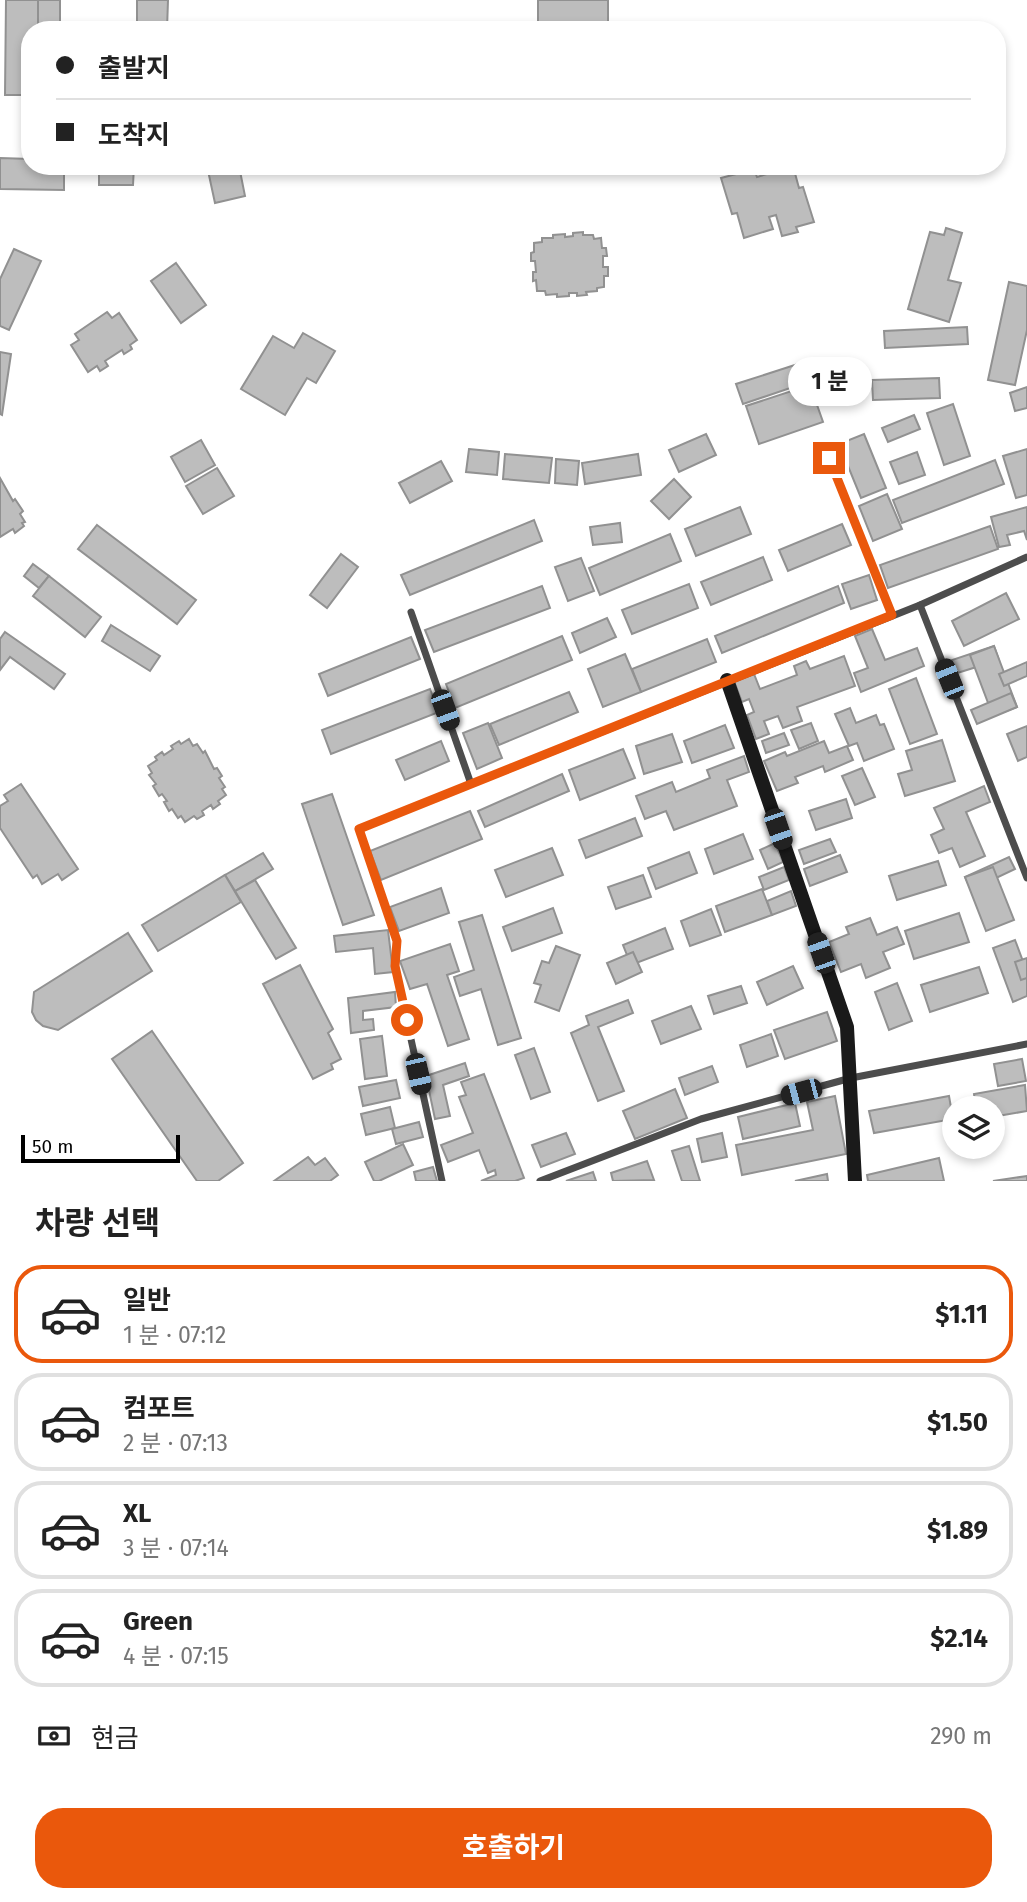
<!DOCTYPE html>
<html lang="ko">
<meta charset="utf-8">
<style>
:root{--surface:#fff;--page:#f2f2f2;--text:#222;--muted:#767676;--line:#e0e0e0;--accent:#ea580c}
body{margin:0;font-family:"Fira Sans","Noto Sans KR",sans-serif;background:var(--page);color:var(--text);height:100vh;display:flex;flex-direction:column;font-size:26px;white-space:nowrap}
*{box-sizing:border-box;margin:0}
p{font-size:23px;color:var(--muted)}
.icon{flex:none;width:38px;height:38px;fill:none;stroke:currentColor;stroke-width:2;stroke-linecap:round;stroke-linejoin:round}
.map{position:relative;height:1181px;overflow:hidden}
.side{display:flex;flex-direction:column;background:var(--surface);flex:1}
.side>*{flex:none}
.top-card{position:absolute;left:21px;top:21px;width:985px;height:154px;border-radius:28px;box-shadow:0 4px 10px #0003;display:grid;align-content:center;height:154px;padding:0 35px;background:var(--surface)}
.tools{position:absolute;left:942px;top:1096px;display:grid;gap:14px}
.tools a{display:grid;place-items:center;width:63px;height:63px;border-radius:50%;background:var(--surface);box-shadow:0 4px 10px #0003;font-size:35px}
.scale{position:absolute;left:21px;bottom:18px;width:159px;box-sizing:border-box;padding-left:7px;border:4px solid #000;border-top:0;font-size:19px;line-height:24px;white-space:nowrap;color:#000;-webkit-text-stroke:5px #fff;paint-order:stroke}
.end{position:absolute;width:32px;height:32px;margin:-16px;border:9px solid #ea580c;background:#fff;box-shadow:0 0 0 4px #fff}
.from{border-radius:50%}
.bubble{position:absolute;height:49px;border-radius:24px;background:var(--surface);box-shadow:0 4px 10px #0003;font-size:23px;font-weight:700;line-height:49px;text-align:center}
.car{position:absolute;width:21px;height:42px;margin:-21px -10px;border-radius:9px;box-shadow:0 0 5px 2px #0007;background:linear-gradient(#222 24%,#8ab4d8 0 40%,#222 0 76%,#8ab4d8 0 86%,#222 0)}
.top-card b{display:flex;align-items:center;gap:24px;height:66px;font-size:26px}
.top-card b+b{border-top:2px solid var(--line)}
.top-card i{width:18px;height:18px;background:var(--text)}
ul{padding:0;list-style:none}
li{display:flex;align-items:center;gap:21px;height:98px;margin:0 14px 10px;padding:0 21px;border:4px solid var(--line);border-radius:28px}
li div{flex:1}
li b{display:block;font-size:26px}
li em{font-style:normal;font-weight:700}
li.on{border-color:var(--accent)}
li>.icon{width:63px;height:63px;stroke-width:1.5}
h2{padding:0 35px;font-size:32px;line-height:84px}
.pay{display:flex;align-items:center;gap:18px;height:77px;padding:0 35px;font-size:26px}
.pay p{margin-inline-start:auto}
.button{display:flex;gap:14px;margin-top:auto;padding:14px 35px}
.button a{flex:1;height:80px;border-radius:28px;background:var(--accent);color:#fff;font-size:28px;font-weight:700;line-height:80px;text-align:center}
.map>svg:first-child{display:block}
</style>
<div class="map">
<svg width="1027" height="1181" viewBox="0 0 1027 1181">
<rect width="100%" height="100%" fill="#fff"/>
<g fill="#bdbdbd" stroke="#919191" stroke-width="2">
<polygon points="6,0 38,0 38,30 30,30 30,110 22,110 22,95 5,95"/>
<rect x="38" y="0" width="22" height="30"/>
<polygon points="137,0 168,0 167,30 137,30"/>
<rect x="538" y="0" width="70" height="26"/>
<polygon points="0,158 30,159 30,166 64,166 64,190 0,189"/>
<polygon points="99,166 134,166 133,185 99,185"/>
<polygon points="207,166 239,166 245,196 215,203"/>
<polygon points="748,166 753,166 757,177 793,166 799,188 803,187 814,222 796,227 798,232 782,236 776,215 769,217 773,229 744,238 737,213 732,214 721,178 740,173 739,169"/>
<polygon points="946,228 962,233 948,280 961,283 949,322 908,309 930,232 944,235"/>
<polygon points="583,232 583,235 593,235 594,239 601,238 602,248 606,248 607,256 603,256 603,267 608,267 608,276 604,276 604,287 597,288 597,291 586,292 587,295 577,296 577,293 569,293 569,296 557,297 557,294 546,295 545,291 537,291 536,280 533,281 533,272 536,272 535,261 531,261 531,253 534,252 534,243 542,242 542,238 553,238 553,235 565,234 565,237 573,236 573,233"/>
<polygon points="14,249 41,261 9,330 0,326 0,279"/>
<polygon points="176,263 206,305 181,323 151,281"/>
<polygon points="1009,282 1027,286 1027,330 1015,385 988,380"/>
<polygon points="107,312 112,318 119,313 137,340 130,345 132,349 124,354 122,350 105,361 108,366 100,371 97,366 88,372 71,345 79,340 75,334"/>
<polygon points="967,327 968,344 885,348 884,331"/>
<polygon points="303,333 335,351 316,383 307,378 285,415 241,389 273,336 294,348"/>
<polygon points="0,352 11,354 2,415 0,414"/>
<polygon points="804,362 811,381 743,404 736,384"/>
<polygon points="939,378 940,398 873,400 872,380"/>
<polygon points="810,385 823,422 759,444 746,406"/>
<polygon points="1027,387 1027,408 1015,411 1010,393"/>
<polygon points="953,404 970,456 944,465 927,413"/>
<polygon points="914,415 920,429 888,442 882,428"/>
<polygon points="706,434 716,455 679,472 669,450"/>
<polygon points="864,434 886,488 861,498 839,444"/>
<polygon points="201,440 215,465 185,482 171,457"/>
<polygon points="469,449 499,452 497,475 466,472"/>
<polygon points="1027,449 1027,495 1016,498 1003,456"/>
<polygon points="917,452 925,475 899,484 890,462"/>
<polygon points="505,454 552,458 549,483 503,479"/>
<polygon points="638,454 641,475 585,484 582,463"/>
<polygon points="556,459 579,461 577,485 555,483"/>
<polygon points="995,460 1004,484 902,523 893,500"/>
<polygon points="441,461 452,481 410,503 399,483"/>
<polygon points="217,468 234,496 203,514 186,486"/>
<polygon points="0,478 13,501 15,499 23,511 20,514 25,522 22,523 24,526 15,533 13,529 0,537"/>
<polygon points="674,479 691,497 669,519 651,501"/>
<polygon points="887,494 902,529 873,541 859,506"/>
<polygon points="740,507 751,534 696,556 685,529"/>
<polygon points="1027,507 1027,540 1024,531 1007,535 1010,545 999,547 991,517"/>
<polygon points="534,520 542,541 410,595 401,575"/>
<polygon points="620,523 622,542 593,545 590,527"/>
<polygon points="842,524 851,545 788,571 779,550"/>
<polygon points="97,525 196,600 177,624 78,549"/>
<polygon points="990,526 998,549 888,588 880,565"/>
<polygon points="670,534 681,561 600,595 589,568"/>
<polygon points="341,554 358,567 327,608 310,595"/>
<polygon points="763,557 772,580 711,605 701,582"/>
<polygon points="581,558 594,591 568,601 555,567"/>
<polygon points="33,564 49,576 39,588 24,576"/>
<polygon points="869,575 877,600 851,609 842,584"/>
<polygon points="49,576 101,617 85,637 33,596"/>
<polygon points="689,584 698,608 632,634 622,610"/>
<polygon points="542,586 550,608 434,652 425,630"/>
<polygon points="838,586 844,603 722,653 715,636"/>
<polygon points="1006,593 1019,619 964,646 952,621"/>
<polygon points="607,618 616,637 580,653 572,633"/>
<polygon points="111,625 160,656 150,671 102,641"/>
<polygon points="872,629 885,660 917,648 924,666 861,692 854,673 868,668 855,636"/>
<polygon points="5,632 65,674 54,689 10,657 0,670 0,639"/>
<polygon points="562,636 572,660 455,708 446,684"/>
<polygon points="411,637 420,659 328,696 319,674"/>
<polygon points="707,639 716,662 641,692 632,669"/>
<polygon points="994,646 999,660 954,674 949,661"/>
<polygon points="994,646 1017,707 993,716 970,655"/>
<polygon points="625,654 641,692 603,707 588,669"/>
<polygon points="844,656 855,686 797,707 802,721 783,728 778,716 764,721 769,734 756,739 747,715 754,712 749,699 742,702 734,681 754,674 760,689 797,675 794,666 806,661 810,669"/>
<polygon points="1027,662 1027,676 1004,686 999,674"/>
<polygon points="916,678 937,734 910,744 889,689"/>
<polygon points="430,689 439,712 331,754 322,730"/>
<polygon points="569,692 578,712 499,745 490,724"/>
<polygon points="1011,693 1017,707 977,724 971,710"/>
<polygon points="850,708 856,723 876,715 880,725 884,724 894,749 864,761 857,743 849,746 835,714"/>
<polygon points="488,723 502,758 477,769 463,733"/>
<polygon points="811,723 818,741 799,749 791,730"/>
<polygon points="725,725 734,748 692,763 684,741"/>
<polygon points="1027,726 1027,757 1018,761 1007,734"/>
<polygon points="784,733 789,745 766,753 762,741"/>
<polygon points="672,734 682,762 644,774 636,746"/>
<polygon points="189,739 193,746 197,744 203,753 205,751 214,769 217,768 222,776 219,778 225,787 222,789 226,795 218,801 220,804 213,809 211,805 202,811 204,815 197,819 194,816 185,822 181,816 178,818 172,809 169,811 164,802 167,801 162,794 159,796 153,786 156,784 149,775 152,773 148,766 157,760 155,757 162,752 164,755 173,749 171,746 179,741 181,744"/>
<polygon points="942,740 955,781 905,796 898,774 912,770 906,751"/>
<polygon points="441,741 449,761 405,780 396,760"/>
<polygon points="824,741 829,753 847,746 853,760 825,772 823,766 795,777 798,783 777,791 764,761 785,752 787,756"/>
<polygon points="623,749 635,778 580,800 569,770"/>
<polygon points="744,756 749,772 727,780 737,806 674,830 666,811 645,819 636,796 672,782 676,792 710,778 707,770"/>
<polygon points="862,768 875,797 855,805 842,776"/>
<polygon points="562,774 569,791 485,827 478,811"/>
<polygon points="21,784 78,869 62,880 58,874 42,884 37,875 33,878 0,828 0,806 8,801 4,795"/>
<polygon points="984,786 990,802 966,812 985,856 960,867 952,848 939,853 931,835 944,829 934,808"/>
<polygon points="332,794 374,915 343,925 302,804"/>
<polygon points="846,799 852,818 816,830 809,811"/>
<polygon points="470,811 482,839 381,880 370,851"/>
<polygon points="635,818 642,836 586,858 579,840"/>
<polygon points="743,834 753,859 714,874 705,849"/>
<polygon points="830,839 836,852 804,864 799,850"/>
<polygon points="775,843 783,862 768,869 760,850"/>
<polygon points="552,848 563,875 506,897 495,870"/>
<polygon points="689,852 697,873 656,889 648,868"/>
<polygon points="263,853 273,869 235,891 225,875"/>
<polygon points="840,855 847,872 810,886 804,869"/>
<polygon points="1009,857 1015,869 971,890 965,877"/>
<polygon points="938,861 946,885 897,900 889,876"/>
<polygon points="784,867 789,880 764,890 759,877"/>
<polygon points="993,867 1014,920 986,931 965,877"/>
<polygon points="225,875 241,902 158,951 142,925"/>
<polygon points="643,875 651,897 616,909 608,887"/>
<polygon points="255,880 296,948 276,959 235,891"/>
<polygon points="441,888 449,913 399,931 390,907"/>
<polygon points="762,889 772,915 725,932 716,906"/>
<polygon points="791,891 796,906 772,915 767,901"/>
<polygon points="553,908 562,933 512,951 503,927"/>
<polygon points="711,909 721,935 690,946 681,921"/>
<polygon points="959,913 969,942 914,959 905,931"/>
<polygon points="482,915 521,1038 498,1045 481,989 460,996 454,977 474,970 459,922"/>
<polygon points="870,918 877,935 897,927 904,944 883,952 890,968 866,978 861,964 841,972 829,942 849,934 846,927"/>
<polygon points="665,928 673,949 631,965 623,945"/>
<polygon points="388,930 393,972 375,974 373,948 336,952 334,936"/>
<polygon points="128,933 152,971 58,1030 43,1026 36,1020 32,1012 34,992"/>
<polygon points="1015,940 1027,972 1027,996 1013,1002 993,948"/>
<polygon points="450,944 459,971 447,975 469,1039 448,1046 427,984 410,989 400,961"/>
<polygon points="556,946 580,955 559,1011 535,1002 541,985 534,983 542,961 549,963"/>
<polygon points="633,952 642,972 616,984 607,963"/>
<polygon points="1027,958 1027,978 1021,980 1015,962"/>
<polygon points="300,965 333,1029 328,1033 341,1059 331,1064 333,1069 313,1079 263,984"/>
<polygon points="793,966 803,988 767,1005 757,982"/>
<polygon points="979,967 988,993 930,1012 921,985"/>
<polygon points="897,983 912,1021 889,1030 875,992"/>
<polygon points="741,986 747,1003 714,1014 708,996"/>
<polygon points="395,992 396,1007 363,1011 363,1020 373,1019 374,1030 351,1033 348,998"/>
<polygon points="628,1000 633,1013 598,1027 624,1091 598,1101 571,1033 589,1025 586,1016"/>
<polygon points="691,1006 701,1029 661,1044 652,1021"/>
<polygon points="827,1012 837,1041 785,1059 774,1030"/>
<polygon points="152,1031 243,1163 218,1181 197,1181 112,1059"/>
<polygon points="771,1034 778,1056 747,1067 740,1045"/>
<polygon points="382,1036 387,1076 365,1079 360,1039"/>
<polygon points="534,1048 550,1092 531,1099 515,1055"/>
<polygon points="1022,1059 1026,1081 998,1086 994,1064"/>
<polygon points="465,1063 469,1076 443,1085 450,1116 435,1119 426,1076"/>
<polygon points="712,1066 718,1082 685,1095 679,1078"/>
<polygon points="484,1074 524,1178 515,1181 481,1181 496,1175 495,1170 488,1173 479,1150 448,1162 441,1145 473,1133 459,1097 466,1095 461,1082"/>
<polygon points="396,1080 400,1098 363,1106 359,1087"/>
<polygon points="1025,1085 1027,1111 992,1117 992,1108 976,1108 974,1094"/>
<polygon points="675,1089 687,1118 635,1139 623,1111"/>
<polygon points="835,1096 846,1154 742,1175 736,1145 813,1130 807,1102"/>
<polygon points="949,1096 953,1119 874,1133 869,1111"/>
<polygon points="795,1103 800,1126 743,1139 738,1117"/>
<polygon points="390,1107 395,1128 366,1135 361,1114"/>
<polygon points="419,1122 423,1137 396,1144 392,1129"/>
<polygon points="566,1133 575,1154 541,1167 532,1145"/>
<polygon points="722,1133 727,1157 702,1162 697,1139"/>
<polygon points="403,1144 413,1165 379,1181 374,1181 365,1162"/>
<polygon points="689,1146 700,1181 682,1181 672,1151"/>
<polygon points="308,1157 315,1165 325,1158 338,1175 330,1181 274,1181"/>
<polygon points="939,1158 944,1181 868,1181 867,1175"/>
<polygon points="647,1161 654,1180 613,1181 611,1173"/>
<polygon points="433,1167 437,1181 416,1181 414,1172"/>
<polygon points="593,1172 596,1181 566,1181"/>
<polygon points="827,1174 828,1181 795,1181"/>
<polygon points="1027,1176 1027,1181 993,1181"/>
</g>
<g fill="none" stroke-linecap="round" stroke-linejoin="round">
<g stroke="#4d4d4d" stroke-width="7">
<polyline points="829,458 892,615"/>
<polyline points="920,605 1027,878"/>
<polyline points="411,612 471,784"/>
<polyline points="442,1181 395,966 397,941 359,829 920,605 1027,557"/>
<polyline points="540,1181 701,1119 851,1078 1027,1044"/>
</g>
<polyline stroke="#1a1a1a" stroke-width="14" points="727,680 847,1027 855,1181"/>
</g>
<g fill="none" stroke-linecap="round" stroke-linejoin="round">
<polyline stroke="#ea580c" stroke-width="9" points="407,1020 395,966 397,941 359,829 892,615 829,458"/>
</g>
</svg>
<div class="tools">
<a><svg class="icon" aria-label="layers" viewBox="0 0 24 24"><path d="M12 4l9 5-9 5-9-5zM3 14l9 5 9-5"/></svg></a>
</div>
<div class="scale">50 m</div>
<i class="end from" style="left:407px;top:1020px"></i>
<i class="end" style="left:829px;top:458px"></i>
<div class="bubble" style="left:788px;top:357px;width:84px">1 분</div>
<i class="car" style="left:949px;top:679px;rotate:338deg"></i>
<i class="car" style="left:445px;top:710px;rotate:160deg"></i>
<i class="car" style="left:778px;top:829px;rotate:161deg"></i>
<i class="car" style="left:821px;top:953px;rotate:341deg"></i>
<i class="car" style="left:418px;top:1074px;rotate:167deg"></i>
<i class="car" style="left:801px;top:1092px;rotate:255deg"></i>
<div class="top-card">
<b><i class="from"></i>출발지</b>
<b><i></i>도착지</b>
</div>
</div>
<section class="side">
<h2>차량 선택</h2>
<ul>
<li class="on"><svg class="icon" aria-label="car" viewBox="0 0 24 24"><path d="M5 17H2v-5l4-1 3-4h7l3 4 3 1v5h-3M9 17h6M6 11h13"/><circle cx="7" cy="17" r="2"/><circle cx="17" cy="17" r="2"/></svg><div><b>일반</b><p>1 분 · 07:12</p></div><em>$1.11</em></li>
<li><svg class="icon" aria-label="car" viewBox="0 0 24 24"><path d="M5 17H2v-5l4-1 3-4h7l3 4 3 1v5h-3M9 17h6M6 11h13"/><circle cx="7" cy="17" r="2"/><circle cx="17" cy="17" r="2"/></svg><div><b>컴포트</b><p>2 분 · 07:13</p></div><em>$1.50</em></li>
<li><svg class="icon" aria-label="car" viewBox="0 0 24 24"><path d="M5 17H2v-5l4-1 3-4h7l3 4 3 1v5h-3M9 17h6M6 11h13"/><circle cx="7" cy="17" r="2"/><circle cx="17" cy="17" r="2"/></svg><div><b>XL</b><p>3 분 · 07:14</p></div><em>$1.89</em></li>
<li><svg class="icon" aria-label="car" viewBox="0 0 24 24"><path d="M5 17H2v-5l4-1 3-4h7l3 4 3 1v5h-3M9 17h6M6 11h13"/><circle cx="7" cy="17" r="2"/><circle cx="17" cy="17" r="2"/></svg><div><b>Green</b><p>4 분 · 07:15</p></div><em>$2.14</em></li>
</ul>
<div class="pay"><svg class="icon" aria-label="cash" viewBox="0 0 24 24"><path d="M3 7h18v10H3z"/><circle cx="12" cy="12" r="2"/></svg>현금<p>290 m</p></div>
<div class="button"><a>호출하기</a></div>
</section>
